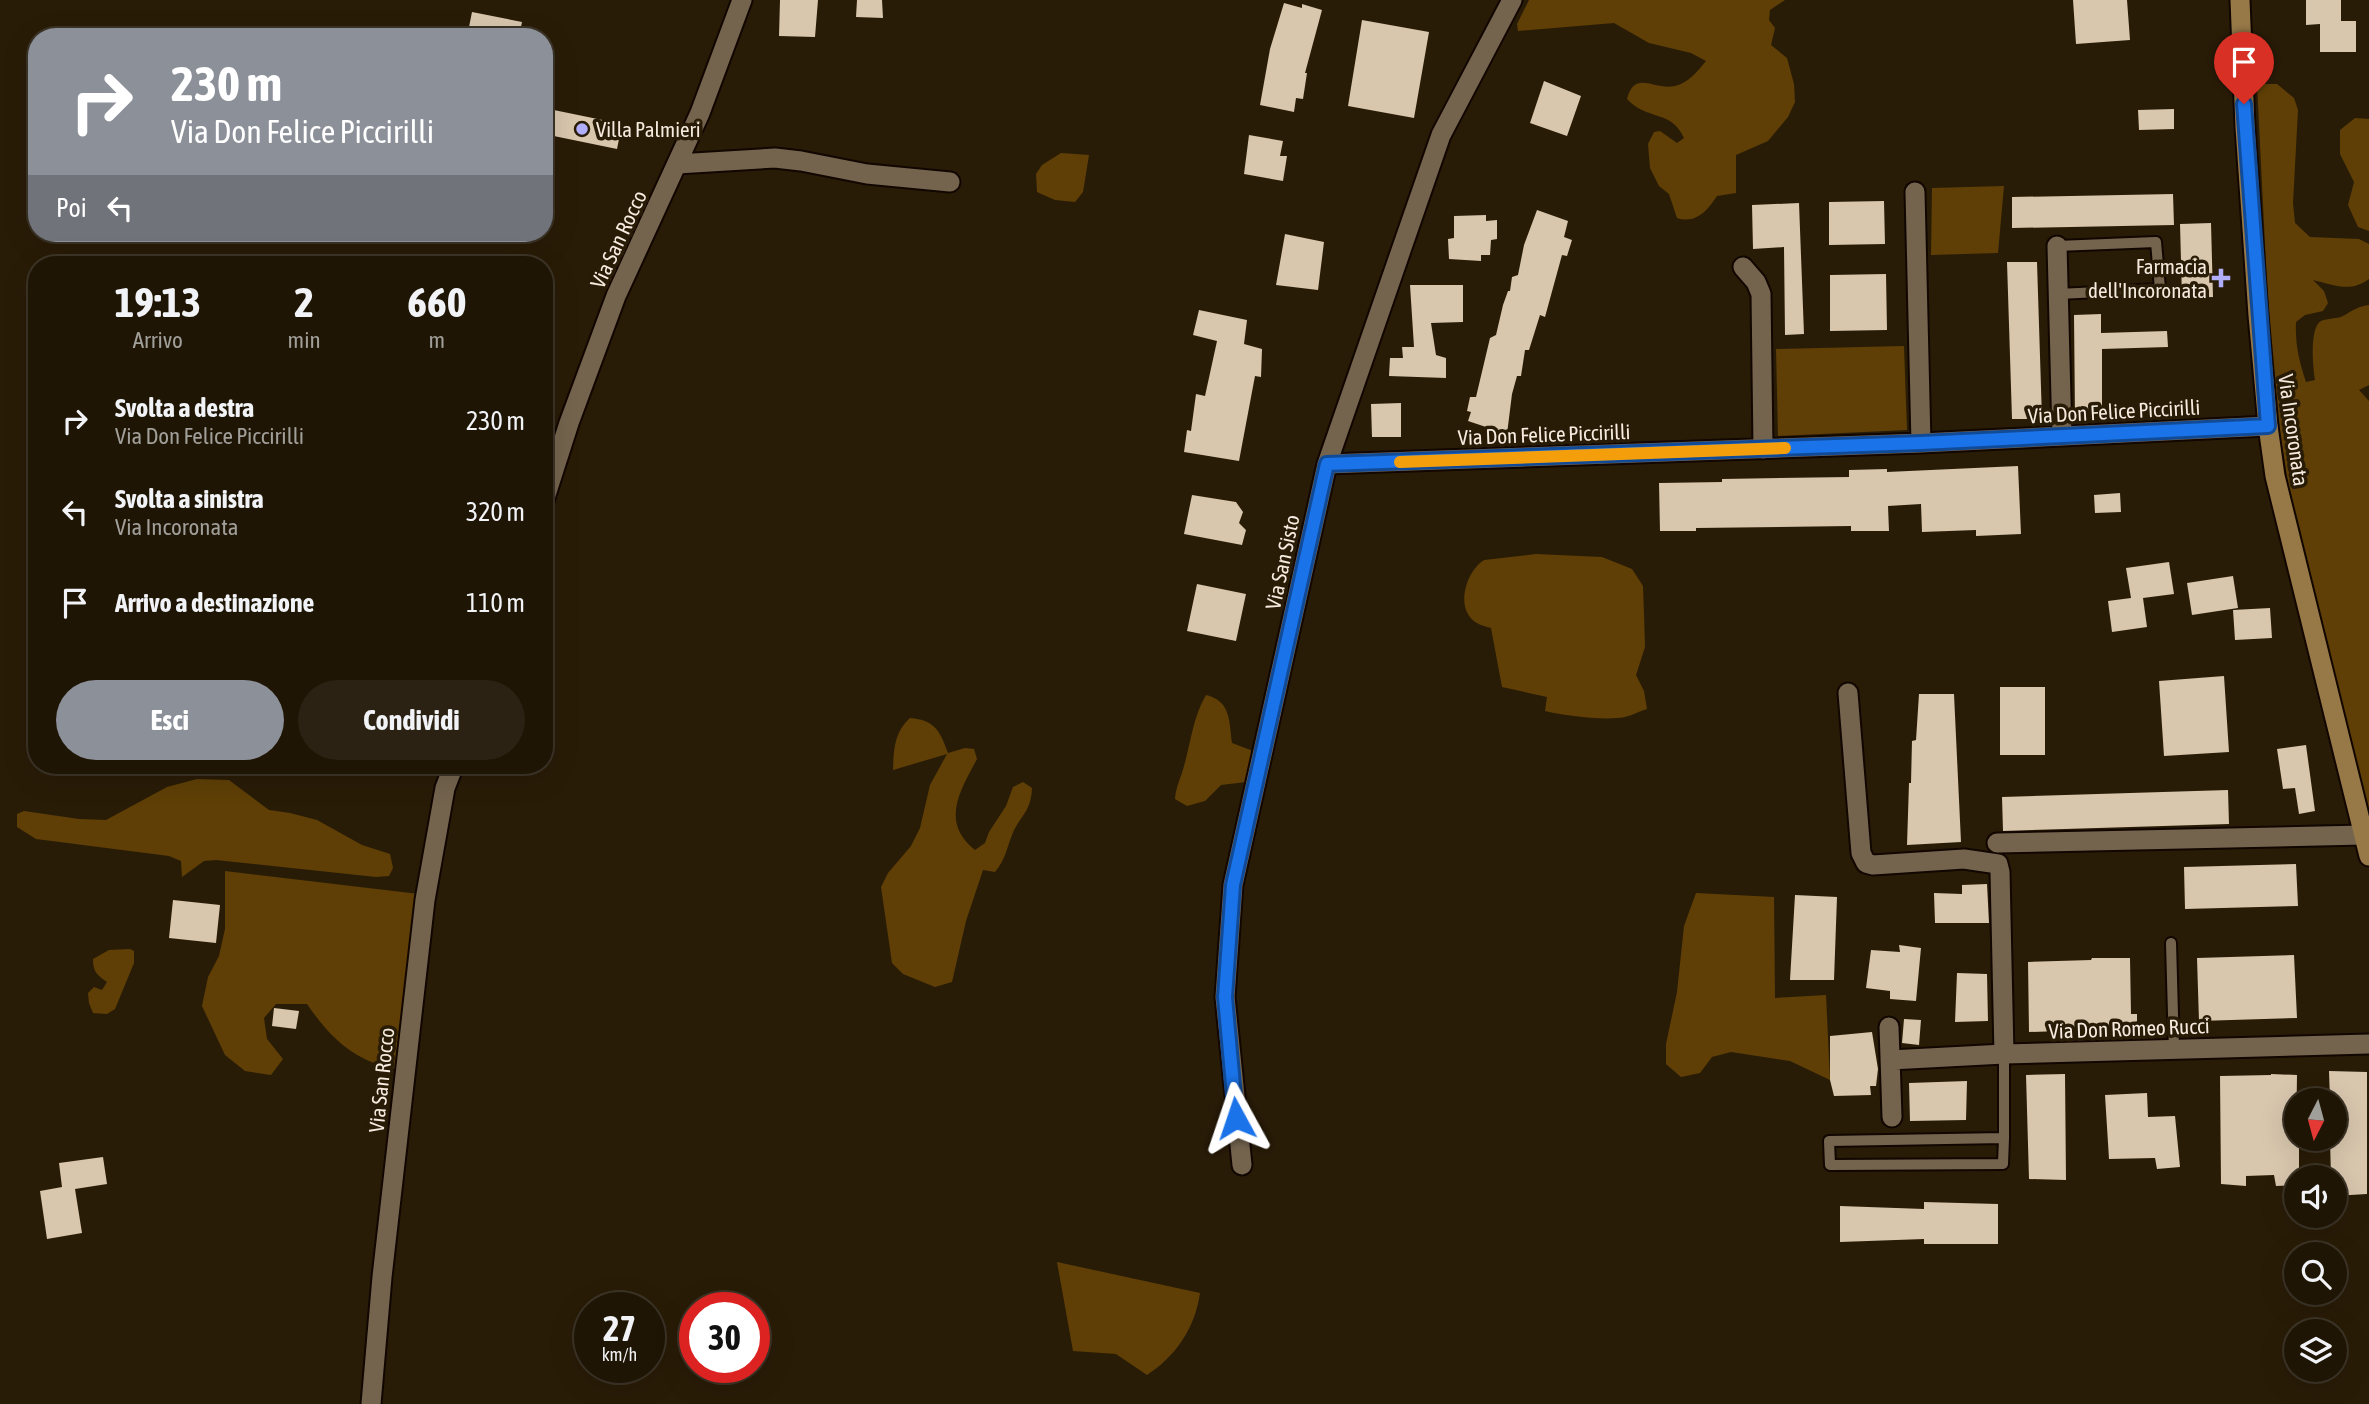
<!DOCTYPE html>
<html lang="it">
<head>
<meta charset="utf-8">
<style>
	:root { --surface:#1f1505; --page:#2c2213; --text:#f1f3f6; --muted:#a19f9a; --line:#3c3427; --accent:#8c9099 }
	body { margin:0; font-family:"Asap Condensed",sans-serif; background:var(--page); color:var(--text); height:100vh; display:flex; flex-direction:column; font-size:26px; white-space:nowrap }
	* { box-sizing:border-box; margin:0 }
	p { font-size:23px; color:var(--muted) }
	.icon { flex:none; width:38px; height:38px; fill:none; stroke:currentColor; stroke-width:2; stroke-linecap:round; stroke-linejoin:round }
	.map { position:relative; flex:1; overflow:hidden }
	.sheet { position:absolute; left:28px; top:256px; width:525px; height:518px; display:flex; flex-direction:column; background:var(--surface); border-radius:28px; box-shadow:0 7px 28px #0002,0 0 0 2px var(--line) }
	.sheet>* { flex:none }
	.banner { position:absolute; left:28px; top:28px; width:525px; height:214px; border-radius:28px; box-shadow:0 7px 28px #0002,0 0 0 2px var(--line); background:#8c9099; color:#fff; overflow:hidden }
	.needle { width:46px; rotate:186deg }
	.tools { position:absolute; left:2284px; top:1088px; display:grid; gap:14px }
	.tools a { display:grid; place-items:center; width:63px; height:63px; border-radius:50%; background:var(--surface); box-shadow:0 7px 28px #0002,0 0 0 2px var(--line); font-size:35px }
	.speed { position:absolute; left:574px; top:1292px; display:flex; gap:14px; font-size:35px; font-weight:700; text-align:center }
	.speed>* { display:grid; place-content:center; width:91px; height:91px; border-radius:50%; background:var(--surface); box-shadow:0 7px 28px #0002,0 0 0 2px var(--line); line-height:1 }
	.speed small { font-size:18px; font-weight:400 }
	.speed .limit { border:10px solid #d22; background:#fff; color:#111 }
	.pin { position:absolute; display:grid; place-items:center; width:60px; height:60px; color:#fff; margin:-72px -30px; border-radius:50% 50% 50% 0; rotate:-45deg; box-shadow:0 0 7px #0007 }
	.pin .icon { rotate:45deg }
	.me { position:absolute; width:77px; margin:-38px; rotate:355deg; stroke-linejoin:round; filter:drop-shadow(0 0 5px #0008) }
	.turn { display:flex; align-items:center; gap:24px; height:147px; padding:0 28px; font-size:32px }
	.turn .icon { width:91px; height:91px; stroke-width:2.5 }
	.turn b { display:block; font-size:49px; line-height:60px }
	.then { display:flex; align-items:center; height:66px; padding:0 28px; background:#0003; gap:14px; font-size:26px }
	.eta { display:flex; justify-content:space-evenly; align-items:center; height:119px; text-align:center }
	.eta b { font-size:42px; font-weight:700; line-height:49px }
	.action { display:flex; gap:14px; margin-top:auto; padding:14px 28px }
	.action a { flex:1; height:80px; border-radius:42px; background:var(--accent); color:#fff; font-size:28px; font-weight:700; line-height:80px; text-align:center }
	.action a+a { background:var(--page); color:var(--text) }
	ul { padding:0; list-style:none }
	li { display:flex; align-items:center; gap:21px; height:91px; padding:0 28px }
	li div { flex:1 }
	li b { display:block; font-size:26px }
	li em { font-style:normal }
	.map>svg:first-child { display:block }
	.green { fill:#5f3f06 }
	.building { fill:#d8c6ad }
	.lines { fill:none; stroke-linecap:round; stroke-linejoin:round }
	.service-casing { stroke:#120600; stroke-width:14 }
	.minor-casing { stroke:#120600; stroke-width:23 }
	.secondary-casing { stroke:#120600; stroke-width:23 }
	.service { stroke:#74644e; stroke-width:10 }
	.minor { stroke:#74644e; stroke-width:19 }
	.secondary { stroke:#977847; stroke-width:19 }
	.route-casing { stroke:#114b97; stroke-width:18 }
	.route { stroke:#1a73e8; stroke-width:12 }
	.slow { stroke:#f59e0b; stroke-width:12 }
	.poi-dot { fill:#b0aefa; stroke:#291c07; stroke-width:2.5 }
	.labels { text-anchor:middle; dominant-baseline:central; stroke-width:7; stroke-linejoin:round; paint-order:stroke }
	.poi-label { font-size:21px; fill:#f5ebdf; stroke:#291c07; text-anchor:start }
	.street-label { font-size:21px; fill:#f5ebdf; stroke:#291c07 }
</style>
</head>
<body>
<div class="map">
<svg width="2369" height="1404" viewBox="0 0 2369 1404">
	<rect width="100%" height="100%" fill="#291c07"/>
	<!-- green -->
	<path class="green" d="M1529 0H1785L1770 10 1769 20 1775 28 1771 45 1787 58 1794 84 1795 102 1788 117 1768 141 1736 155V193L1717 196C1707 211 1696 224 1677 218L1669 194 1659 186 1650 168 1648 144 1654 132 1660 131 1677 143 1684 138C1671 109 1647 121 1627 99 1635 69 1654 91 1675 86 1688 83 1698 71 1706 61L1691 53 1649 43 1614 23 1518 31 1517 24Z
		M2257 84H2277L2294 98 2298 110 2293 203 2295 223 2310 237 2359 239 2369 244V279C2350 293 2335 285 2313 280L2324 291 2328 303 2323 311 2305 315 2296 322C2295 344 2299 361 2306 382L2315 380C2313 368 2309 328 2321 321 2328 318 2337 319 2343 316 2352 311 2359 306 2369 305V385L2359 390 2369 401V824L2299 527 2294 519 2277 415 2267 284Z
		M2355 118 2369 119V231L2358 227 2348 205 2354 182 2340 154V130Z
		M1061 153 1089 155 1083 192 1075 202 1055 200 1037 192 1036 174 1042 165Z
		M2004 186 1998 253 1931 255 1932 188Z
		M1904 346 1907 430 1778 436 1776 349Z
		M1536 554 1602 557 1632 569 1643 586 1644 614 1645 647 1636 675 1644 691 1647 709C1640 711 1633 715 1625 717 1605 721 1566 716 1545 711L1547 697 1502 687 1491 628C1484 626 1475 624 1470 617 1457 601 1468 570 1484 560Z
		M1206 695C1231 701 1229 721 1232 743L1253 751 1246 782 1221 785 1205 801 1187 806 1175 799C1176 786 1181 778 1184 766 1191 742 1193 717 1206 695Z
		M910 718C935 720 940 731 948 753L965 748 974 749 977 759C960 791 940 822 975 850L985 843 989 832 1006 806 1013 787 1023 782 1032 788C1031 813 1020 815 1012 835 1007 848 1005 860 995 872L983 870 966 921 952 982 935 987 903 974 892 963 881 887 888 873 911 846 920 828 930 785 947 754 893 770C894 749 894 733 910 718Z
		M197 779 229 780 269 810 290 813 317 820 362 845 390 854 393 868 389 876 376 877 216 860 204 861 182 877 181 861 169 856 36 839 17 827V814L24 811 79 819 106 820 167 787Z
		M225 871 419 894 400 1069C357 1064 331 1039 307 1004H276L264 1018 267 1039 283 1059 271 1075 245 1071 225 1055 202 1006 208 977 219 956 225 929Z
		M1696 893 1774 897 1775 998 1826 995 1830 1080 1790 1061 1731 1052 1712 1057 1700 1073 1681 1077 1666 1064V1044L1677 992 1684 926Z
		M130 949 134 951V963L115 1009 107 1014 93 1013 89 1003 88 993 94 987 102 990 107 982C97 975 93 972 93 959L109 950Z
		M1057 1262 1200 1293C1195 1328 1176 1356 1147 1375L1116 1354 1073 1351Z"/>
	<!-- building -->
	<path class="building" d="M780 0H818L815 37 779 36Z
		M857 0H882L883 18 856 17Z
		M2073 0H2127L2130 40 2076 44Z
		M2306 0H2341V21H2356V52H2320V24L2306 25Z
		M1284 3 1302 8V4L1322 10 1305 73H1307L1303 99 1296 98 1294 112 1260 105 1270 49Z
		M472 12 522 22 519 37H467Z
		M1362 20 1429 32 1414 118 1348 106Z
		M1544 81 1581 96 1567 136 1530 123Z
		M544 108 622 124 617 149 544 134Z
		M2174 109V129L2139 130 2138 110Z
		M1249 135 1283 141 1280 156H1287L1283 181 1244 174Z
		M2173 194 2174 225 2012 228V197Z
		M1884 201 1885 244 1829 245V202Z
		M1799 203 1804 334 1785 335 1784 247 1753 249 1752 205Z
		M1537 210 1568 221 1564 237 1572 240 1567 256 1562 255 1545 317 1540 315 1529 350H1525L1521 376H1517L1512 394 1507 434 1468 421 1471 412 1467 411 1470 397H1476L1490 338 1496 335 1503 305 1508 291H1510L1512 277 1518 275 1524 245Z
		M1486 215V221L1497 220V239L1491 240 1490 255H1481V261L1449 259 1448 239 1454 238V216Z
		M2211 223 2213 297 2182 298 2180 224Z
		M1285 234 1324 242 1318 290 1276 285Z
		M2007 262H2037L2042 419H2012Z
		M1886 274 1887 330 1830 331V275Z
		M1410 285H1463V322L1431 323 1436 355 1446 358V378L1389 376 1390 358H1403L1402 347H1414Z
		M1199 310 1247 320 1244 344 1262 349 1261 377 1255 376 1239 461 1184 452 1187 430 1191 431 1196 394 1205 396 1217 341 1193 335Z
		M2101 314V333L2167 331 2168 347 2102 349V417L2075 418 2074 315Z
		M1401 403V437H1372L1371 404Z
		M2018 466 2021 534 1976 536V530L1922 532 1921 504 1888 506 1889 531H1851V526L1696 528V531H1660L1659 483 1722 482V479L1849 477V470L1887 469V472Z
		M2120 493 2121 512 2095 513 2094 495Z
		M1192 495 1236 502 1243 512 1239 523 1246 530 1242 545 1184 534Z
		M2169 562 2174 594 2143 598 2147 627 2112 632 2108 601 2131 598 2126 568Z
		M2233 576 2238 608 2192 615 2187 583Z
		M1197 584 1246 594 1236 641 1187 631Z
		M2270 608 2272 638 2235 640 2233 610Z
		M2224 676 2229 752 2164 756 2159 681Z
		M2000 687H2045V755H2000Z
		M1919 694H1954L1961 842 1907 845 1909 783H1911L1912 741 1916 740Z
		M2306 745 2315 811 2299 814 2295 788 2283 789 2277 749Z
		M2228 790 2229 824 2003 831 2002 797Z
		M2296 864 2298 906 2185 909 2184 867Z
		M1987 884 1989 923H1935L1934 893 1962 894V885Z
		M1795 895 1837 897 1834 980H1790Z
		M173 900 220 905 216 943 169 938Z
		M1899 945 1921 948 1916 1001 1890 999V991L1866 988 1871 950 1900 952Z
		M2294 955 2297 1018 2199 1021 2197 958Z
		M2092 958H2130L2131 1014H2137V1032L2090 1033V1030L2029 1032 2028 962 2091 960Z
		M1957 973 1987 974 1988 1021 1955 1022Z
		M274 1008 299 1011 296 1029 272 1026Z
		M1904 1019 1921 1020 1919 1045 1902 1043Z
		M1872 1032 1878 1069 1876 1086H1870L1871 1095 1834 1096 1830 1080V1036Z
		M2329 1071 2367 1072V1194L2334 1196V1178H2331L2330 1139H2334V1101H2330Z
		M2065 1074 2066 1180 2029 1179 2026 1075Z
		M2271 1074 2297 1075 2296 1143H2299V1178H2296V1185L2276 1186 2274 1175 2246 1176V1186L2221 1184 2220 1076 2271 1075Z
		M1967 1081 1966 1120 1910 1121 1909 1083Z
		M2147 1093 2148 1117 2175 1116 2180 1167 2157 1169 2155 1158 2109 1159 2105 1095Z
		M103 1157 107 1184 75 1189 82 1233 47 1239 40 1191 62 1187 59 1163Z
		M1924 1202 1998 1204V1244H1924V1239L1840 1242V1206L1924 1209Z"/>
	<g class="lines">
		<!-- service casing -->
		<g class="service-casing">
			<path id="service" d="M2057 246 2156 242 2160 289 2058 294
				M2171 943 2174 1050
				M2004 1138 2003 1164 1830 1165 1829 1141 2004 1138V1054"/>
		</g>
		<!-- minor casing -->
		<g class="minor-casing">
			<path id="minor" d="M677 164 775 158 801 161 867 174 950 182
				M1915 192 1921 443
				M2057 246 2062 436
				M1743 267 1756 282 1761 294 1763 449
				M1327 464 1921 443 2268 426
				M544 501 569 423 616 296 700 113 742 0
				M1848 693 1861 853 1866 863 1873 865 1964 859 1998 864 2000 872 2004 1054
				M1997 843 2364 835
				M1889 1027 1892 1117
				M1890 1060 2004 1054 2369 1044
				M1242 1165 1225 997 1233 885 1327 464 1441 135 1512 0
				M371 1404 382 1277 425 900 445 788 454 765"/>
		</g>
		<!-- secondary casing -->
		<g class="secondary-casing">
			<path id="secondary" d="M2240 0 2245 127 2258 315 2268 426 2275 476 2369 856"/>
		</g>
		<!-- service -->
		<use href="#service" class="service"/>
		<!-- minor -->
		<use href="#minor" class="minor"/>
		<!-- secondary -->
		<use href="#secondary" class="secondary"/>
	</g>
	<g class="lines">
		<!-- route casing -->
		<g class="route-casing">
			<path id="route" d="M1236 1118 1225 997 1233 885 1327 464 1921 443 2268 426 2244 104"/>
		</g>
		<!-- route -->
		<use href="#route" class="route"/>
		<!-- slow -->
		<path class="slow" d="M1400 462 1785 448"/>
	</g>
	<!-- markers -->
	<g class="poi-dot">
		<circle cx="582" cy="129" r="7"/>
		<path d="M2217.5 267.5h7v7h7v7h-7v7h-7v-7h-7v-7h7z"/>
	</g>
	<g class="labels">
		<!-- poi labels -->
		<g class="poi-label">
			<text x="596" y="129">Villa Palmieri</text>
			<text x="2207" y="266" text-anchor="end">Farmacia<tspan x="2207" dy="24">dell'Incoronata</tspan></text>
		</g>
		<!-- street labels -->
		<g class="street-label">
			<text transform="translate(618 239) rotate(-65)">Via San Rocco</text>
			<text transform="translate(2114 411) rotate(-3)">Via Don Felice Piccirilli</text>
			<text transform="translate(2294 430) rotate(82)">Via Incoronata</text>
			<text transform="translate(1544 434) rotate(-2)">Via Don Felice Piccirilli</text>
			<text transform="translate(1282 562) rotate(-78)">Via San Sisto</text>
			<text transform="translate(2129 1028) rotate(-2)">Via Don Romeo Rucci</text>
			<text transform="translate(381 1080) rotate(-84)">Via San Rocco</text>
		</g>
	</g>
</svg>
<div class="tools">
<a><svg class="needle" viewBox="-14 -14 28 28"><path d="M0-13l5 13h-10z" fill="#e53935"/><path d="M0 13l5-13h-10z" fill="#a19f9a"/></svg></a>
<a><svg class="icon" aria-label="sound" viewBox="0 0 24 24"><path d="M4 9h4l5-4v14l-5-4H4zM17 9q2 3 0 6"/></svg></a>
<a><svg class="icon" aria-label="search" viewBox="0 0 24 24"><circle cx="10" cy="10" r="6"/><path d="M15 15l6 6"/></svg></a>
<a><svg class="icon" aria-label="layers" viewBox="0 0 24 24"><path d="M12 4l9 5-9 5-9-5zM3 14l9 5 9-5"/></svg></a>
</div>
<div class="speed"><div>27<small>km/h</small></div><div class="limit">30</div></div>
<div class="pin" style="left:2244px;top:104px;background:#d93025"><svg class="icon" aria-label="arrive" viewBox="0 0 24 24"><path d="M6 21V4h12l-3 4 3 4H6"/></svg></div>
<svg class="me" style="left:1236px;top:1118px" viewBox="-20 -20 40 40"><path d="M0-17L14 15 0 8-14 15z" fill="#1a73e8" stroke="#fff" stroke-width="4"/></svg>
<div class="banner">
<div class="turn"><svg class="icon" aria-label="right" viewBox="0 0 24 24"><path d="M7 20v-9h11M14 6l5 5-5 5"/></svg><div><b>230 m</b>Via Don Felice Piccirilli</div></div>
<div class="then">Poi<svg class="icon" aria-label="left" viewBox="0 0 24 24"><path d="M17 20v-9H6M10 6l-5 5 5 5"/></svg></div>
</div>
<section class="sheet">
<div class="eta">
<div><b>19:13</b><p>Arrivo</p></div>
<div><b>2</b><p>min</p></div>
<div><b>660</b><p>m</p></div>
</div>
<ul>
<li><svg class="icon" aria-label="right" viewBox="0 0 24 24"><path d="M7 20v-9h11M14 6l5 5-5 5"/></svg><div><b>Svolta a destra</b><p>Via Don Felice Piccirilli</p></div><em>230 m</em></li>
<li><svg class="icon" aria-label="left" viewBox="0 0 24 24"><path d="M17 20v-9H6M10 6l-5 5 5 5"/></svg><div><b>Svolta a sinistra</b><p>Via Incoronata</p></div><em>320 m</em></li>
<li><svg class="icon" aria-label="arrive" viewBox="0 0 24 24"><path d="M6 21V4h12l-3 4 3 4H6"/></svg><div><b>Arrivo a destinazione</b></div><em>110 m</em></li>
</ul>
<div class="action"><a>Esci</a><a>Condividi</a></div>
</section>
</div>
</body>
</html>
